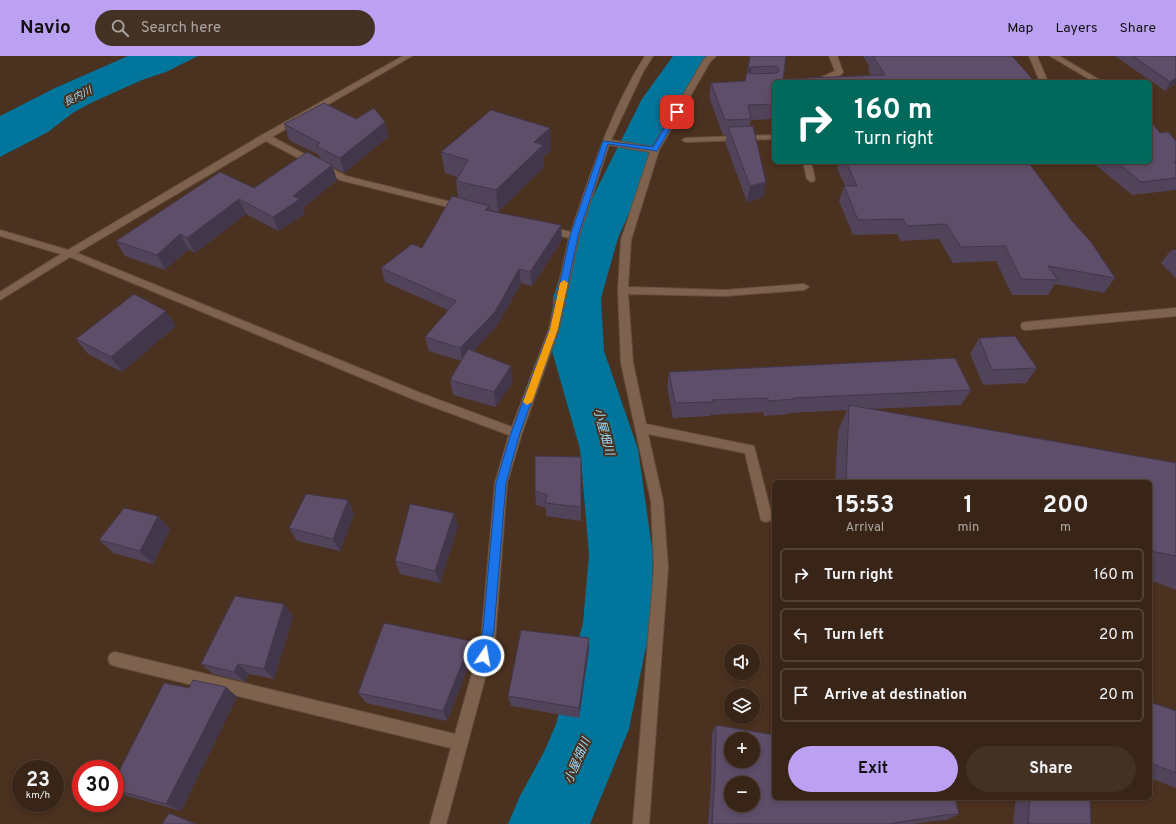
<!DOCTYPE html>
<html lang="en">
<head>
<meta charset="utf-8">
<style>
	:root { --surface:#382517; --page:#433124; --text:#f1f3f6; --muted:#aba5a1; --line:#524236; --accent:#bca0f2 }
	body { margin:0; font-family:Overpass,"Noto Sans JP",sans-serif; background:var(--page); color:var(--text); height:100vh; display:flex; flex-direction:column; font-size:15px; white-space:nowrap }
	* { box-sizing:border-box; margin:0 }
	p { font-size:13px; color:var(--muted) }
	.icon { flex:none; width:22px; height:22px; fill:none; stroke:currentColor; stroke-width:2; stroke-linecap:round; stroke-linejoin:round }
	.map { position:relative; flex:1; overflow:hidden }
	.side { position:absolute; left:772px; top:424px; width:380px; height:320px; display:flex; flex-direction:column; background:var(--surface); border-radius:6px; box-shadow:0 2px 6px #0003,0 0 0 1px var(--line) }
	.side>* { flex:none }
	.banner { position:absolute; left:772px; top:24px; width:380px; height:84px; border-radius:6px; box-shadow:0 2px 6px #0003,0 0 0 1px var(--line); background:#00695c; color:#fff; overflow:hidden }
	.tools { position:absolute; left:724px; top:588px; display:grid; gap:8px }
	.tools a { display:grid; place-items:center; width:36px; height:36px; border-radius:50%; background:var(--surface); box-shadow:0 2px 6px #0003,0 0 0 1px var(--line); font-size:20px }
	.speed { position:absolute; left:12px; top:704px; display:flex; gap:8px; font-size:20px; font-weight:700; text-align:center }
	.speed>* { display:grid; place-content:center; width:52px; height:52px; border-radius:50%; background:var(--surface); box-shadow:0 2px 6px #0003,0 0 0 1px var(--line); line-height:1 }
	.speed small { font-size:10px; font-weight:400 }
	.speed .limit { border:6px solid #d22; background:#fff; color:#111 }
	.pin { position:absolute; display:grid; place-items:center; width:34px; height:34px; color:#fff; margin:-17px; border-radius:8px; box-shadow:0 2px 6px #0006 }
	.me { position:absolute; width:44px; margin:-22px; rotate:12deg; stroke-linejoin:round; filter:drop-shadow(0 0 3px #0008) }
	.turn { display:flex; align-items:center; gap:14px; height:84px; padding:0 16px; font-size:18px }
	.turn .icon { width:52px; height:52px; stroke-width:2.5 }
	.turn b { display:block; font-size:28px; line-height:34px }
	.eta { display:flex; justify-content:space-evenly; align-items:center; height:68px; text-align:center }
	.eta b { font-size:24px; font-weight:700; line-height:28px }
	.cta { display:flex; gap:8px; margin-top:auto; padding:8px 16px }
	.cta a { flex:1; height:46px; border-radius:24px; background:var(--accent); color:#111; font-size:16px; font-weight:700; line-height:46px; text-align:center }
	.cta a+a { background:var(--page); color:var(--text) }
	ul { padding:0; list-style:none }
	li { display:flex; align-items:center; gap:12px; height:54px; margin:0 8px 6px; padding:0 8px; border:2px solid var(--line); border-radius:6px }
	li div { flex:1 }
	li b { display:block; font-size:15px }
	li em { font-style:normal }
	header { display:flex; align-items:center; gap:24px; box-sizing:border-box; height:56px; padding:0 20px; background:var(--accent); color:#111 }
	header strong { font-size:19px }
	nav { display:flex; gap:22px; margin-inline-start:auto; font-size:14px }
	.search { width:280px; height:36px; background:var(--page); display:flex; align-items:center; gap:10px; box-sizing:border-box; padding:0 14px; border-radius:22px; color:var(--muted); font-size:15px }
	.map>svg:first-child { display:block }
	.water { fill:#01759c }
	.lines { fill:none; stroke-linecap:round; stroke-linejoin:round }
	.river { fill:#01759c; fill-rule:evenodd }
	.minor-casing { stroke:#644e3d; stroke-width:2 }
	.minor { fill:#7f624e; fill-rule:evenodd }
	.wall { fill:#51435a }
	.shaded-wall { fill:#42374a }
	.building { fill:#5e4e69; stroke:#42374a; fill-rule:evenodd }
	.route { fill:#1a73e8; stroke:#114b97 }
	.slow { fill:#f59e0b }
	.labels { text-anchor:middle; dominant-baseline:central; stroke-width:4; stroke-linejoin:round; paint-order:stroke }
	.far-water-label { font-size:10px; font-style:italic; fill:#9addfd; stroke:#4b311f }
	.water-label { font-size:12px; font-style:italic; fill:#9addfd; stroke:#4b311f }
</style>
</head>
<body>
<header>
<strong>Navio</strong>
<div class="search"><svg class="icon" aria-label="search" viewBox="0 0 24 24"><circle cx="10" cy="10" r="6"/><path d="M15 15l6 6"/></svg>Search here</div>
<nav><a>Map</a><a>Layers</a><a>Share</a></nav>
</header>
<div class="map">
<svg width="1176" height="768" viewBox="0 0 1176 768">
	<rect width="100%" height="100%" fill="#4b311f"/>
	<!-- water -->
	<path class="water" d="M128 0H198L166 16 142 24 93 46 74 56 48 76 0 101V60L55 32Z"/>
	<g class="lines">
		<!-- river -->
		<path class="river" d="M673 0H707L680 43 618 182 601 242 604 295 638 393 653 499 651 567 629 673 590 768H508L520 740 544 696 556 668 583 567 589 499 580 393 552 295 553 242 572 182 642 43Z"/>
		<!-- minor casing -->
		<g class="minor-casing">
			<path id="minor" d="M403 0H412L272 81 346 120 467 150 469 152 467 154 464 155 340 124 266 85 77 197 423 338 512 371 549 273 569 182 543 175 541 173 546 170 571 176C591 116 611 54 645 0H653L643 16 611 84 653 91 704 3 708 0H716L710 6 659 94 631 184 628 231 725 234 804 228 809 231 804 234 725 240 628 238 633 307 646 368 754 390 772 460 771 464 766 466 761 464 760 460 745 397 648 378 663 445 668 511 649 768H633L654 511 651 445 621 307 618 234 621 184 650 96 609 89 579 180 559 273 522 377 507 427 495 585 446 768H430L451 692 115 610 110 608 108 603 110 598 115 596 455 678 481 585 495 427 509 379 415 344 70 201 0 244V236L61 198 0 180V174L68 194 262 79Z
				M829 0H837L843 16 842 18 824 26H807L808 24 818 23 835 15Z
				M1029 0H1037L1048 26H1040Z
				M1050 0H1059L1103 26H1094Z
				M774 79V83L686 86 682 84 686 82Z
				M803 106H811L815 123 814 125 811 126 807 123Z
				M1176 252V260L1026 274 1022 273 1021 270 1022 267 1026 266Z"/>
		</g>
		<!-- minor -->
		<use href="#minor" class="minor"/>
	</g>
	<!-- wall -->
	<path class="wall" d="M750 0H786L783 23 871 19 868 13 869 10 863 0H1012L1035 26H774V63L751 64 750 70 763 141 747 146 725 86 727 79H723L709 41 711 27 745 25Z
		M1115 0H1176V27L1165 35Z
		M356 63 385 66 388 81 344 117 333 111 337 124 303 152 305 158 278 175 246 158 195 197 188 193 165 214 125 200 116 185 254 132 320 103 319 99 289 84 284 68Z
		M550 72 551 94 544 100V111L498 156 490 154V155L561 169 562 184 532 230 521 227 497 270 473 295 513 325 496 351 453 339 450 324 461 305 429 295 425 281 448 254 385 226 381 212 422 192 458 142 456 125 457 121 445 117 441 96Z
		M1160 77 1176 85V134L1132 139 1092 106H1150Z
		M840 106H1028L1115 222 1104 237 1055 228 1048 239H1012L996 205 953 207 939 183 900 185 897 178 853 179 839 145 844 130H845L837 113Z
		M1171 194H1176V222L1161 207Z
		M176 270 122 316 88 298 76 283Z
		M979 282 1037 312 1026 327 983 329 970 298Z
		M669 316 971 334 961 349 870 353 1176 407V534L1150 524V426H835L838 375 847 354 789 357V358L764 360 763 356 710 359V360L673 362 667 331Z
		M581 401V465L546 460V452L536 449 535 435Z
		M348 444 354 458 340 495 297 485 289 472Z
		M158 460 170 473 153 508 113 497 99 484Z
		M458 470 440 527 400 518 395 505Z
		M293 560 274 623 249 618 245 626 213 618 201 608Z
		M589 582V593L579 662 511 650 508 640Z
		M474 596 447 665 366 647 358 637Z
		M226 631 237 641 181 755 127 740 115 735V723L189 632Z
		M1150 646 1176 655V732L1150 722Z
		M716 669 774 742 959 758 947 764 934 765 913 768H708L711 729 712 677Z
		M1016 742H1090L1091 768H1013Z"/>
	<!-- shaded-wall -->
	<path class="shaded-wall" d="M752 11 749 26 745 27 748 13Z
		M1176 22V27L1165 35 1170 26Z
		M385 66 388 81 344 117 340 102Z
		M550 72 551 94 544 100V111L498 156 496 134 534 86Z
		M332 109 337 124 303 152 305 158 278 175 273 161 293 140Z
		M766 126 763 141 747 146 750 130Z
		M239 143 246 158 195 197 187 182Z
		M489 150 491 164 485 154Z
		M561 169 562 184 532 230 530 216Z
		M180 178 188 193 165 214 157 199Z
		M519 213 521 227 497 270 463 306 460 292Z
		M166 255 176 270 122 316 111 301Z
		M511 310 513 325 496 351 494 336Z
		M348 444 354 458 340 495 333 483Z
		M454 457 458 470 440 527 435 515Z
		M158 460 170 473 153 508 140 495Z
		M284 548 293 560 274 623 264 613Z
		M589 582V593L579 662V652Z
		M471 585 474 596 447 665 443 655Z
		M238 608 249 618 245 626 234 616Z
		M226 631 237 641 181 755 166 748Z"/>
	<!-- building -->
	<path class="building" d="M750 0H786L783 23 885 19 873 0H1012L1035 26H774V48L748 49 751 63 725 64 711 27 745 25 747 16 752 18 777 17 779 15 777 10 752 11 748 13Z
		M1133 0H1176V22L1170 26Z
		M324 47 356 63 374 52 385 66 340 102 316 90 320 87 284 68Z
		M491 54 550 72 534 86 543 89 496 134 456 125 468 104 441 96Z
		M1150 65 1160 77 1168 76 1176 85V106H1174L1176 108V122L1141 126 1117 106H1150Z
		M753 70 766 126 750 130 728 71Z
		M307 96 332 109 293 140 300 143 273 161 239 143 187 182 180 178 157 199 116 185 220 116 254 132Z
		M846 106H1028L1072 165 1091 186 1115 222 1048 210 1058 224 1021 223 1005 190 961 191 946 168 907 170 903 163 858 164 844 130H857Z
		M452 140 489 150 485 154 561 169 530 216 519 213 495 256 460 292 425 281 456 245 381 212 412 188 422 192Z
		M1171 194H1176V199Z
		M134 238 166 255 111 301 76 283Z
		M1015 280 1037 312 992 314 979 282Z
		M468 293 511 310 494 336 450 324Z
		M955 302 971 334 794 342V343L768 345V342L712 344 713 346 675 347 669 316Z
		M849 349 1176 407V500L1150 495V426H846Z
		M535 400 581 401V451L545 447 547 439 535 435Z
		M306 438 348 444 333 483 289 472Z
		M410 448 454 457 435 515 395 505Z
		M124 452 158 460 140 495 99 484Z
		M235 540 284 548 264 613 238 608 234 616 201 608Z
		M384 567 471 585 443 655 358 637Z
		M521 574 589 582 579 652 508 640Z
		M193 624 226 631 166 748 115 734V723L164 627 189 632Z
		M1150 646 1176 655V717L1150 707Z
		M716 669 774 679V742H955L959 758 945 759 888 768H712L715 722ZM731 683H753V705H731ZM731 727H753V749H731Z
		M1030 742H1090L1091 768H1028Z
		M169 757 196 768H162Z"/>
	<!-- route -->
	<path class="route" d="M675 54 680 56 657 95 608 88 578 180 558 273 520 377 506 427 494 573 489 600 488 603 484 605 480 603 478 600 483 573 496 427 511 377 550 273 570 180 603 85 653 91Z"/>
	<!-- slow -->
	<path class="slow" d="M564 224 568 227 558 273 532 346 527 349 523 346 550 273 560 227Z"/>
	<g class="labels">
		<!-- far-water labels -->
		<g class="far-water-label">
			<text transform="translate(78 41) rotate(-27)">長内川</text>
		</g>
		<!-- water labels -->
		<g class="water-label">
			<text transform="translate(603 376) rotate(75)">小屋畑川</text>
			<text transform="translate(578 705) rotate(-67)">小屋畑川</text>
		</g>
	</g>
</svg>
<div class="tools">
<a><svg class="icon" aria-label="sound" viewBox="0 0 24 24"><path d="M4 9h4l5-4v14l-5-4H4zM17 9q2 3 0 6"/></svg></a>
<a><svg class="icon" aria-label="layers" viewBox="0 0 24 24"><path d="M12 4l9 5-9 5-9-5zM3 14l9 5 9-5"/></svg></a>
<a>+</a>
<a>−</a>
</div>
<div class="speed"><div>23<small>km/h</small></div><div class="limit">30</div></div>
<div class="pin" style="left:677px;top:56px;background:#d93025"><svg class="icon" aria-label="arrive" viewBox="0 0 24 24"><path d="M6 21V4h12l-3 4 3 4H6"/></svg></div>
<svg class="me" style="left:484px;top:600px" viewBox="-20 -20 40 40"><circle r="17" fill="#1a73e8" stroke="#fff" stroke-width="3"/><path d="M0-11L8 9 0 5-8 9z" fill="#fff"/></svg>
<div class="banner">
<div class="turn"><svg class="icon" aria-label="right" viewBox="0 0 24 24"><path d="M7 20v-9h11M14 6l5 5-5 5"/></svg><div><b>160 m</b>Turn right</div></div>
</div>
<section class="side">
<div class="eta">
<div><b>15:53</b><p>Arrival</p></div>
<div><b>1</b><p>min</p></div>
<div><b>200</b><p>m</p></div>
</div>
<ul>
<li><svg class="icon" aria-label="right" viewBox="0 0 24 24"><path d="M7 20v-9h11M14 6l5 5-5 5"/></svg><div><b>Turn right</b></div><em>160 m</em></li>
<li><svg class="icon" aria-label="left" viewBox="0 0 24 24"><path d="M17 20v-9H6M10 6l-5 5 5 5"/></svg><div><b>Turn left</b></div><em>20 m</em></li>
<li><svg class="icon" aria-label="arrive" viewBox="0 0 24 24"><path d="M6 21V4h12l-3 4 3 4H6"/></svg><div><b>Arrive at destination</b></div><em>20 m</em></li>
</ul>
<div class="cta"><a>Exit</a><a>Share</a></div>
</section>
</div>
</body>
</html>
